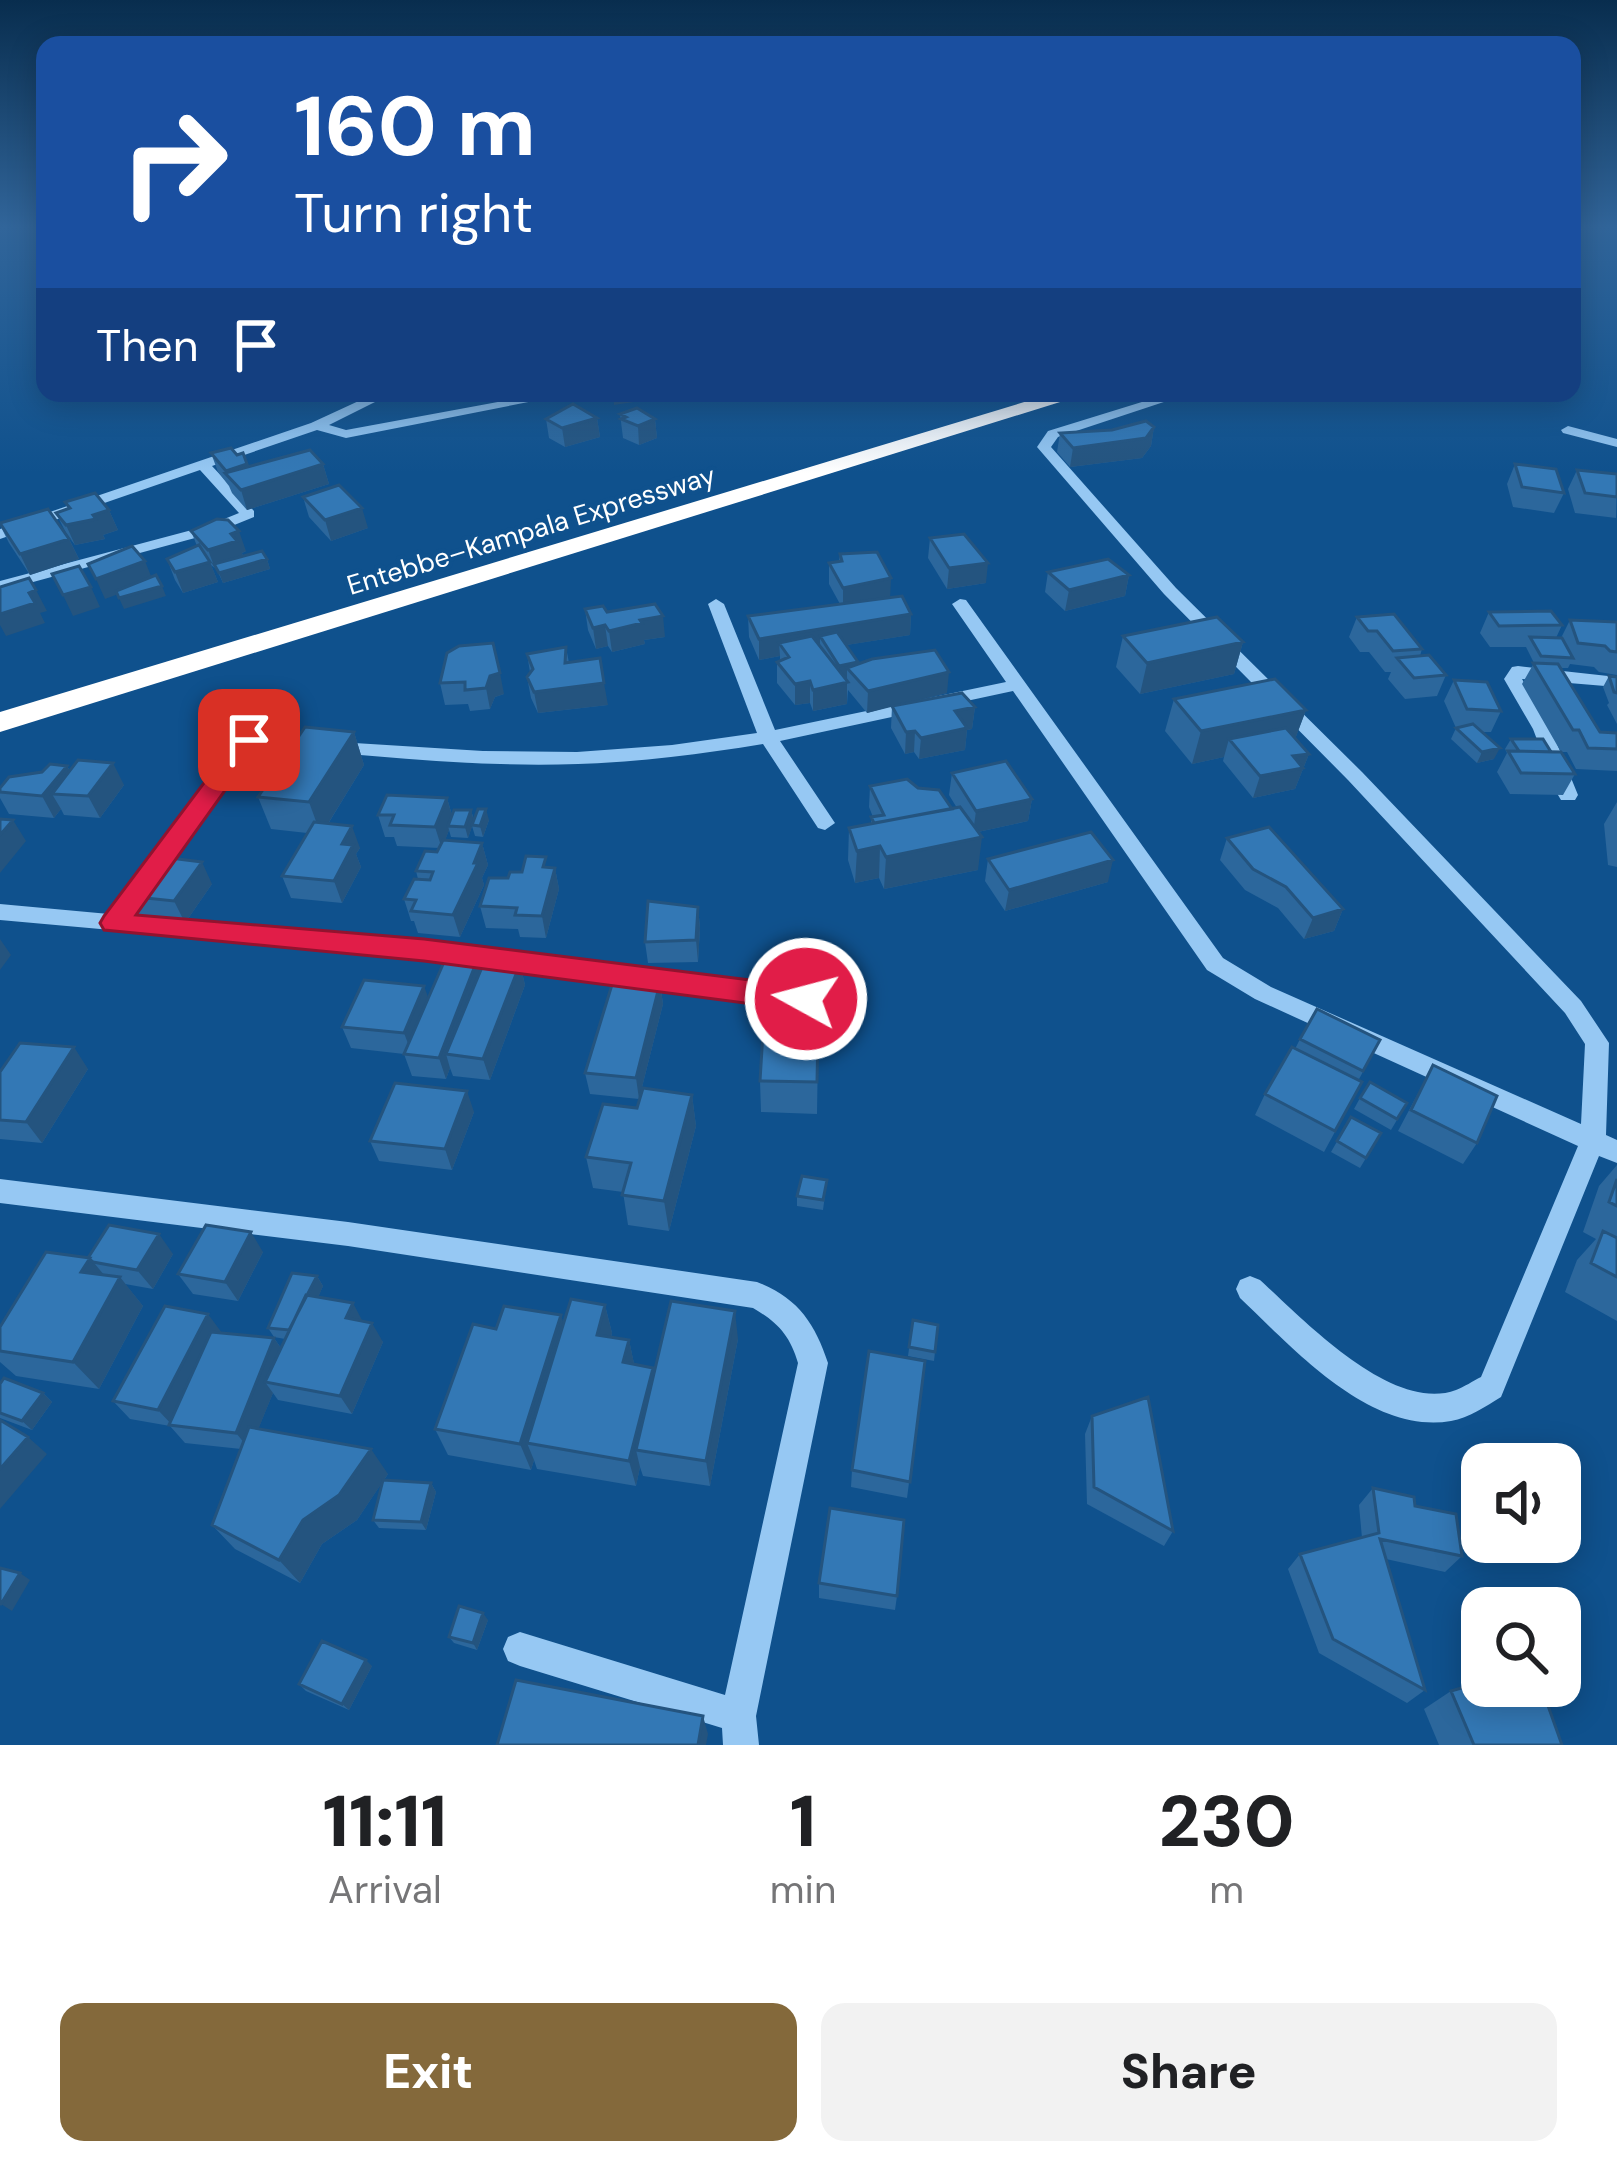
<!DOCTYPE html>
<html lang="en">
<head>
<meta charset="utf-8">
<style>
	:root { --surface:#fff; --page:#f2f2f2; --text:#202124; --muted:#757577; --accent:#84693b }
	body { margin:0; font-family:"DM Sans",sans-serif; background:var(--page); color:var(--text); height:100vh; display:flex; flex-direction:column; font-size:45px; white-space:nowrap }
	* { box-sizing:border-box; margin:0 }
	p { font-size:39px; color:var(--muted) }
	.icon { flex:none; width:66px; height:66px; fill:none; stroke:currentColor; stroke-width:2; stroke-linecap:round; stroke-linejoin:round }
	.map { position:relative; height:1745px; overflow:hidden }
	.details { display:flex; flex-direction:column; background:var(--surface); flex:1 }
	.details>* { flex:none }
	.hud { position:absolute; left:36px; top:36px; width:1545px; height:366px; border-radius:24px; box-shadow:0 6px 30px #0003; background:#1a4fa0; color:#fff; overflow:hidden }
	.tools { position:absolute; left:1461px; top:1443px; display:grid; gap:24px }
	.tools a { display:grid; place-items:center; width:120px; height:120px; border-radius:24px; background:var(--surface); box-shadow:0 6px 30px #0003; font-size:60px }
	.pin { position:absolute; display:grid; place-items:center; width:102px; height:102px; color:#fff; margin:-51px; border-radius:24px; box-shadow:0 6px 18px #0006 }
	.me { position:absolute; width:132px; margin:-66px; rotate:277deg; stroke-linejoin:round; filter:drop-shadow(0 0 9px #0008) }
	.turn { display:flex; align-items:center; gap:42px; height:252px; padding:0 60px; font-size:54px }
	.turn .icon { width:156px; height:156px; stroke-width:2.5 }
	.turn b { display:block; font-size:84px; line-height:102px }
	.then { display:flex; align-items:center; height:114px; padding:0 60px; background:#0003; gap:24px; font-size:45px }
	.eta { display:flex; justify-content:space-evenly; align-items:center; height:204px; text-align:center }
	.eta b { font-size:72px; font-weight:800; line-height:84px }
	.primary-button { display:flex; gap:24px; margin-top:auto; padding:24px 60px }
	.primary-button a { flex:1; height:138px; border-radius:24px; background:var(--accent); color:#fff; font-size:48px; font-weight:800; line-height:138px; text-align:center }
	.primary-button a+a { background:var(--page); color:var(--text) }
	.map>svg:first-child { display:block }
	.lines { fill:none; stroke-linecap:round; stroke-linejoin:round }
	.minor { fill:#96c8f3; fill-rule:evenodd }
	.highway { fill:#fff; fill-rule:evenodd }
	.wall { fill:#2c679c }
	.shaded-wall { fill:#24547f }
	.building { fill:#3378b5; stroke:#24547f; stroke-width:3 }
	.route { fill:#e11d48; stroke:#92132f; stroke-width:3 }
	.labels { text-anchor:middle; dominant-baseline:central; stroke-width:9; stroke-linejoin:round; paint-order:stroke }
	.far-street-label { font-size:27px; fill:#fff; stroke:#0f518d }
</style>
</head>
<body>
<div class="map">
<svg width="1617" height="1745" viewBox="0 0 1617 1745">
	<rect width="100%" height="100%" fill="#0f518d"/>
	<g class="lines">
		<!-- minor -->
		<path class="minor" d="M1572 229H1583L1572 237Z
			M376 393H393L329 425 346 430 546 393H574L346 438 317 430 212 466 254 511V517L217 532 0 591V581L207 526 239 513 200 470 0 539V529L311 423Z
			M1171 393H1191L1058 437 1051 447 1176 588 1362 772 1581 1001 1609 1043 1606 1135 1617 1140V1163L1599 1156 1501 1397C1486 1406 1469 1418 1451 1421 1370 1435 1293 1348 1240 1298L1236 1289 1240 1280 1250 1276 1260 1280C1302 1318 1392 1414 1456 1390 1464 1387 1473 1381 1481 1377L1578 1146 1255 999 1207 970 1013 691 780 741 835 823 825 830 818 828 763 744C702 754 640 762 578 764 470 768 362 754 254 746L131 916 424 942 793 988 801 991 805 997 801 1003 793 1006 424 958 0 920V904L109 914 242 736 483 751 577 752 672 745 757 733 708 604 716 599 724 604 775 730 1006 682 952 604 960 599 966 600 1223 958 1271 987 1581 1124 1585 1044 1565 1013 1348 780 1164 594 1037 447 1048 431Z
			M1568 426 1617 439V447L1563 433 1561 430Z
			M1518 666 1617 677V687L1522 679 1551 729 1578 795 1575 800H1561L1558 795 1533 729 1504 679 1512 667Z
			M0 1179 348 1222 757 1282C797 1297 815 1323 828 1363L756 1716 759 1745H723L722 1728 520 1666 508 1661 503 1649 508 1637 520 1632 725 1695 798 1363C790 1335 777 1322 753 1308L348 1246 0 1203Z"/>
		<!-- highway -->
		<path class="highway" d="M1054 393H1089L0 732V712Z"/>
	</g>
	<!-- wall -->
	<path class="wall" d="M620 414 655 419 657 438 639 445 623 438Z
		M597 418 600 437 565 447 549 438 546 419Z
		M1154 427 1151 446 1142 458 1070 467 1057 452 1060 433Z
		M211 453 237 455 243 453 248 467 323 464 329 484 247 510 232 493 229 486 218 472Z
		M1515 464 1564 493 1554 513 1513 507 1507 484Z
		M1577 470 1617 474 1616 518 1575 513 1568 489Z
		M303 497 368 528 331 541 309 517Z
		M65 502 109 510 118 530 103 535 105 539 75 545 66 533 56 513 68 509Z
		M0 525 69 539 79 559 30 575 9 543Z
		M191 531 246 551 242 553 243 556 267 559 270 569 223 583 217 570 211 565 218 582 183 593 175 580 167 559 197 546Z
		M930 538 986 583 947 589 928 558Z
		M840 554 911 614 910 635 846 645 858 664 947 693 899 705 975 707 972 729 967 730 965 750 919 759 914 752 905 754 891 728 892 706 867 713 848 690 847 704 813 711 810 703 795 705 777 683V662L780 661V656L759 660 749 637 748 616 840 604 829 584V563L839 561Z
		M1048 572 1129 575 1125 596 1065 611 1045 592Z
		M585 609 607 612 665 637 644 640 645 644 612 652 608 646 596 649 588 630Z
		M1489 612 1562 625 1556 638H1561L1570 620 1617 622V675L1599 672 1594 667 1570 664 1568 668H1561L1600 732 1617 733V771L1576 769 1567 752H1561L1575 774 1563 795 1510 794 1497 772 1507 753 1505 749 1511 739 1551 751 1561 752 1522 684 1534 663 1526 647H1490L1480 633Z
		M1357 617 1422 649 1420 656 1446 675 1437 696 1405 699 1388 679 1391 672H1385L1369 652H1360L1349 637Z
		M1123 636 1243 642 1234 674 1140 694 1116 667Z
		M566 647 569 663 608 705 538 713 531 698 527 677 530 672 527 654Z
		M447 653 504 694 495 697 490 709 470 711 468 704 445 705 440 683Z
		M1609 676 1617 677V724L1607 705 1609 703 1603 687Z
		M1454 680 1501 711 1491 732H1482L1494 759 1477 763 1451 739 1456 728 1444 701Z
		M1174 699 1306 710 1295 739 1309 754 1295 789 1253 798 1223 761 1224 757 1192 764 1165 731Z
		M354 732 364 765 328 824 360 848 356 854 361 867 342 903 291 898 282 876 307 833 271 829 258 797Z
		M67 766 70 771 124 785 100 818 64 815 61 809 54 818 9 814 0 798V788Z
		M952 773 1032 799 1028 821 978 832V870L884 889 879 878 855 883 848 860 849 828 871 824V817H873L869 807 870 786 918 788 952 809 957 808 949 795Z
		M447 798 452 815 471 810 474 820H489L483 837 475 836 472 826 468 838 451 837 449 830 445 840 482 843 488 865 482 878 484 885 460 937 418 933 414 921H411L404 899 418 879 416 871 439 848 397 846 394 837H385L378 815Z
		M1617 802V867L1608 865 1604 824Z
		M1227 838 1343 909 1334 931 1304 939 1278 908 1245 890 1220 860Z
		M988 859 1108 882 1005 911 985 881Z
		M548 867 555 868 559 889 546 938 520 937 518 929 486 928 480 906 508 878 522 872Z
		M212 884 185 923 139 917 127 896Z
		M698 907 700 928 698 962 648 963 645 942Z
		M478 958 482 969 520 964 525 985 490 1080 453 1076 450 1068 446 1079 412 1076 404 1054 351 1048 342 1027 428 998Z
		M660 983 663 1004 639 1099 590 1094 585 1073Z
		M819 985 817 1114 761 1112 760 1081Z
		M1300 1039 1380 1040 1358 1081 1362 1082 1324 1152 1255 1115 1265 1094 1295 1049Z
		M1433 1065 1477 1143 1463 1164 1398 1131Z
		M88 1069 42 1143 0 1139V1072Z
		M692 1095 696 1126 669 1231 628 1225 623 1192 593 1188 586 1157 637 1108Z
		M1360 1098 1407 1103 1391 1130 1354 1109Z
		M474 1112 452 1170 379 1161 370 1141Z
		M1351 1117 1381 1133 1360 1168 1331 1152Z
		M1617 1165V1321L1565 1292 1577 1260 1596 1239 1583 1232 1599 1186Z
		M827 1180 823 1210 797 1206V1196Z
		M263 1252 238 1301 193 1294 178 1274Z
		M173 1254 153 1289 125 1284 143 1306 99 1389 16 1376 0 1362V1327L88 1258Z
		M317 1276 323 1286 318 1297 363 1321 383 1342 352 1414 278 1400 273 1393 258 1429 388 1474 384 1480 431 1483 436 1492 426 1530 379 1528 373 1520 383 1481 357 1520 322 1544 300 1583 235 1549 212 1525 241 1449 185 1443 170 1426 130 1419 113 1401 222 1333 274 1338 281 1348 285 1339 274 1337 268 1328Z
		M605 1305 612 1333 611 1337 629 1340 634 1364 654 1374 738 1339 710 1486 643 1476 640 1467 636 1486 537 1469 534 1460 531 1470 448 1455 435 1429 496 1329 564 1324Z
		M913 1320 938 1325 934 1361 908 1356Z
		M925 1361 907 1498 851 1487 852 1470Z
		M0 1384 43 1393 52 1402 32 1430 0 1418Z
		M1092 1416 1173 1531 1164 1546 1087 1504 1085 1434Z
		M1373 1488 1415 1506 1462 1556 1445 1572 1386 1559 1425 1690 1407 1703 1319 1653 1288 1569 1300 1554 1362 1538 1359 1505Z
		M819 1583 897 1596 895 1610 819 1598Z
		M488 1620 477 1650 454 1643 449 1637Z
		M372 1666 349 1710 306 1691 299 1684Z
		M1451 1691 1562 1745H1439L1424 1709Z"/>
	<!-- shaded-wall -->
	<path class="shaded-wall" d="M613 393H680V395L614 405Z
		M597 418 600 437 565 447 562 428Z
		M655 419 657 438 639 445 638 426Z
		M1154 427 1151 446 1142 458 1070 467 1073 448Z
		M323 464 329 484 247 510 241 490Z
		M362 508 368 528 331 541 325 520Z
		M109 510 118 530 103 535 105 539 75 545 66 525Z
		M239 531 246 551 242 553 244 561 214 564 216 571 208 550 231 534Z
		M69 539 79 559 30 575 20 554Z
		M267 559 270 569 223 583 219 573Z
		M145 561 153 581 105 599 96 579Z
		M210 562 218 582 183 593 175 572Z
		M988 563 986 583 947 589 949 568Z
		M1129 575 1125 596 1065 611 1069 590Z
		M891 578 890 599 843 609V588Z
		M162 586 166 596 124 609 119 598Z
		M91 587 100 607 73 616 63 595Z
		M36 590 47 611 40 613 45 623 6 636 0 625V614L29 593Z
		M911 614 910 635 828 648 820 636V650L779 643 780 656 759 660V639Z
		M663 616 665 637 644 640 645 644 612 652 609 631 640 620Z
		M605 625 608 646 596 649 593 628Z
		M1243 642 1234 674 1140 694 1147 663Z
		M858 662V680L847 668V704L813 711V690L839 684V666Z
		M949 672 947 693 867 713 868 691Z
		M500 673 504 694 495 697 490 709 486 688 490 676Z
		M810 681V703L795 705V684Z
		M604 683 608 705 538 713 534 692Z
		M975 707 972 729 967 730 965 750 919 759 921 738 955 711Z
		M1306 710 1294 742 1229 739 1224 757 1192 764 1201 731Z
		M915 731 914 752 905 754 906 732Z
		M354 732 364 765 321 835 309 802Z
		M1500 748 1494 759 1477 763 1482 752Z
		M1309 754 1295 789 1253 798 1260 776 1293 756Z
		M113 763 124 785 100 818 88 796Z
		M67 766 79 787 52 794 61 809 54 818 42 796Z
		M447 798 453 819 448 826 449 830 442 849 435 827Z
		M1032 799 1028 821 973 833 976 811Z
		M486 809 489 820 483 837 480 826Z
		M471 810 474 821 468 838 465 827Z
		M13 820 26 841 0 873V835Z
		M352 826 360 848 356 854 361 867 342 903 334 881 342 844Z
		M982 837 978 870 884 889 886 857Z
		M482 843 488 865 482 878 484 885 460 937 453 915Z
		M880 846 879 878 855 883 857 851Z
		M1113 860 1108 882 1005 911 1009 890Z
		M202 862 212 884 185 923 174 901Z
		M555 868 559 889 546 938 542 916Z
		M698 907 700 928 698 962 696 940Z
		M1343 909 1334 931 1304 939 1313 918Z
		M0 939 11 955 0 970Z
		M478 958 485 980 446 1054 450 1068 446 1079 439 1058Z
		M520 964 525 985 490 1080 483 1059Z
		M660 983 663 1004 639 1099 636 1078Z
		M424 986 432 1008 412 1054 404 1033Z
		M74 1047 88 1069 42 1143 26 1122Z
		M467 1091 474 1112 452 1170 445 1149Z
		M692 1095 696 1126 669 1231 664 1201Z
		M251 1232 263 1252 238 1301 225 1282Z
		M159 1234 173 1254 153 1289 137 1270Z
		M90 1258 114 1287 81 1272Z
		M317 1276 323 1286 300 1340 293 1331Z
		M120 1277 143 1306 99 1389 73 1362Z
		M353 1303 363 1322 346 1318Z
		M605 1305 612 1333 604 1363 597 1335Z
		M735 1311 738 1339 710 1486 706 1461Z
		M208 1314 222 1333 174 1427 158 1410Z
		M561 1315 570 1344 527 1443 534 1460 531 1470 520 1444Z
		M372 1323 383 1342 352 1414 340 1396Z
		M274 1338 287 1357 265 1382 273 1393 250 1450 236 1433Z
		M629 1340 635 1368 623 1362Z
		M653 1368 659 1395 636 1450 640 1467 636 1486 629 1461Z
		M43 1393 52 1402 32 1430 22 1421Z
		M28 1437 47 1454 0 1509V1469Z
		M371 1449 388 1474 357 1520 322 1544 300 1583 279 1560 303 1520Z
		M431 1483 436 1492 426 1530 421 1522Z
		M20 1573 30 1580 12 1611 1 1604Z
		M483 1613 488 1620 477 1650 473 1643Z
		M366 1660 372 1666 349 1710 342 1704Z
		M703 1716 708 1734 706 1745H698Z"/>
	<!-- building -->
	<path class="building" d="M573 404 597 418 562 428 546 419Z
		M637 408 655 419 638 426 621 419 626 417 620 414Z
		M1146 421 1154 427 1146 438 1073 448 1060 433 1112 430Z
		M231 448 237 455 243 453 247 464 226 471 211 453Z
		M310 450 323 464 241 490 225 473Z
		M1515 464 1556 469 1564 493 1522 487Z
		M1577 470 1617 474V497L1585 493Z
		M339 485 362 508 325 520 303 497Z
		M95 493 109 510 93 515 96 519 66 525 56 513 70 508 65 502Z
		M48 509 69 539 20 554 0 523Z
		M217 519 228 520 239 531 231 534 237 541 208 550 191 531Z
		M964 534 988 563 949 568 930 538Z
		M199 545 210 562 175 572 167 559Z
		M132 546 145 561 96 579 88 564Z
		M262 551 267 559 219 573 214 564Z
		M877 552 891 578 843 588 829 563 842 561 840 554Z
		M1108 559 1129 575 1069 590 1048 572Z
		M79 566 91 587 63 595 52 574Z
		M156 575 162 586 119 598 116 591Z
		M29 578 36 590 29 593 35 603 0 614V587Z
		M902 596 911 614 759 639 748 616Z
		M655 604 663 616 640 620 642 623 609 631 605 625 593 628 585 609 603 606 607 612Z
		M1551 611 1562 625 1499 626 1489 612Z
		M1394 614 1422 649 1393 651 1377 631H1368L1357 617Z
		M1217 617 1243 642 1147 663 1123 636Z
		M1570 620 1617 622V652L1610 651 1605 646 1578 643Z
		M837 632 858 662 839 666 820 636Z
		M812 636 848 682 813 690 810 681 795 684 777 662 789 657 779 643Z
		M1530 637 1562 638 1573 658 1541 656Z
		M493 643 500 673 490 676 486 688 465 690V682L440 683 447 653 459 646Z
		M566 647 565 663 600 658 604 683 534 692 527 677 533 669 527 654Z
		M935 650 949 672 868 691 847 668 872 659Z
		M1429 655 1446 675 1414 678 1397 658Z
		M1533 663 1558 664 1600 732 1617 733V749L1588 748 1579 730H1573Z
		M1609 676 1617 677V693L1614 692Z
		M1275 679 1306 710 1201 731 1174 699Z
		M1454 680 1487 682 1501 711 1467 709Z
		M962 693 975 707 955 711 967 728 921 738 915 731 906 732 892 706Z
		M1473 724 1500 748 1482 752 1456 728Z
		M305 727 354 732 309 802 258 797Z
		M1286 728 1309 754 1293 756 1303 768 1260 776 1229 739Z
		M1511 739H1543L1551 752 1519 751Z
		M1508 751 1561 752 1575 774 1521 773Z
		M78 760 113 763 88 796 52 794Z
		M1006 761 1032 799 976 811 952 773Z
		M50 764 67 766 42 796 0 792V788L9 777 42 772Z
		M907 779 918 788 939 790 952 809 874 823 871 817 884 815 870 786Z
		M387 795 447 798 435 827 390 825 394 815H378Z
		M960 807 982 837 886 857 880 846 857 851 849 828Z
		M478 809H486L480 826 472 825Z
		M454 810H471L465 827 448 826Z
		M0 819 13 820 0 835Z
		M314 822 352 826 342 844 353 845 334 881 282 876Z
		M1269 827 1343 909 1313 918 1286 887 1253 869 1227 838Z
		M1091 832 1113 860 1009 890 988 859Z
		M443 840 482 843 474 863H478L453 915 411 911 416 900 404 899 414 879 430 880 433 872 416 871 425 851 437 852Z
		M526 856 546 857 543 867 555 868 542 916 515 915 517 908 480 906 489 878H508L510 872H522Z
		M170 858 202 862 174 901 127 896 148 868 162 869Z
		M648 901 698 907 696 940 645 942Z
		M447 955 478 958 439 1058 404 1054Z
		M485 960 520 964 483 1059 446 1054Z
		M614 978 660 983 636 1078 585 1073Z
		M364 980 424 986 404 1033 342 1027Z
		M766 983 819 985 817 1082 760 1081Z
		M1317 1009 1380 1040 1363 1071 1300 1039Z
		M20 1043 74 1047 26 1122 0 1120V1072Z
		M1292 1047 1362 1082 1335 1131 1265 1094Z
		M1433 1065 1497 1096 1477 1143 1411 1110Z
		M1370 1082 1407 1103 1397 1119 1360 1098Z
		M395 1083 467 1091 445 1149 370 1141Z
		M643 1088 692 1095 664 1201 622 1195 631 1163 586 1157 603 1104 637 1108Z
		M1351 1117 1381 1133 1366 1158 1337 1141Z
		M802 1176 827 1180 823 1200 797 1196Z
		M1617 1179V1206L1609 1202Z
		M109 1225 159 1234 137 1270 93 1262 88 1258Z
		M206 1225 251 1232 225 1282 178 1274Z
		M1603 1231 1617 1238V1277L1591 1263Z
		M46 1252 90 1258 81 1272 120 1277 73 1362 0 1351V1327Z
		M292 1273 317 1276 289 1330 268 1328Z
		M306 1295 353 1303 346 1318 372 1323 340 1396 265 1382Z
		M571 1299 605 1305 597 1335 629 1340 623 1362 653 1368 629 1461 527 1443Z
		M671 1301 735 1311 706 1461 636 1450Z
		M165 1306 208 1314 158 1410 113 1401Z
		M504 1306 561 1315 520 1444 435 1429 473 1324 496 1329Z
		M913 1320 938 1325 935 1352 909 1347Z
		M211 1332 274 1338 236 1433 169 1425Z
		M869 1351 925 1361 910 1482 852 1470Z
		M4 1378 43 1393 22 1421 0 1413V1384Z
		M1148 1397 1173 1531 1094 1487 1092 1416Z
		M0 1420 28 1437 0 1469Z
		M249 1427 371 1449 339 1495 303 1520 279 1560 212 1525Z
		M383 1480 431 1483 421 1522 373 1520Z
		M1373 1488 1414 1497 1415 1506 1456 1514 1462 1556 1380 1539 1425 1690 1333 1639 1300 1554 1379 1533Z
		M830 1508 904 1520 897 1596 819 1583Z
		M0 1568 20 1573 1 1604H0Z
		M459 1606 483 1613 473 1643 449 1637Z
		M322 1641 366 1660 342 1704 299 1684Z
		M516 1680 703 1716 698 1745H497Z
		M1482 1682V1686H1541L1562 1745H1474L1451 1691Z"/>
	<!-- sky -->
	<linearGradient id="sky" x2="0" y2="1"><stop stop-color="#082d4e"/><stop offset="0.48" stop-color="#31659a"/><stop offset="1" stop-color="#31659a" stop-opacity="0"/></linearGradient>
	<rect width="1617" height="473" fill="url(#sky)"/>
	<!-- route -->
	<path class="route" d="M249 733 261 740 136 915 424 939 806 987 817 991 821 999 817 1007 806 1011 424 961 104 930 100 923 104 916 240 735Z"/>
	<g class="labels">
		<!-- far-street labels -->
		<g class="far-street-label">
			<text transform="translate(531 530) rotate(-17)">Entebbe–Kampala Expressway</text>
		</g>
	</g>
</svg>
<div class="tools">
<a><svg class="icon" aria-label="sound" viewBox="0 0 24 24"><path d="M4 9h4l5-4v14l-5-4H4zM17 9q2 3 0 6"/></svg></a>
<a><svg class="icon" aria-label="search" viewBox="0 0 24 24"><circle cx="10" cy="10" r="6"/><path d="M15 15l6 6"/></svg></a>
</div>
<div class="pin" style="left:249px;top:740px;background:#d93025"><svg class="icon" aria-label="arrive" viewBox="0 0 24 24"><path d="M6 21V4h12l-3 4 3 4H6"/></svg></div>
<svg class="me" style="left:806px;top:999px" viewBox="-20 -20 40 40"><circle r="17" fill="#e11d48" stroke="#fff" stroke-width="3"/><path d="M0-11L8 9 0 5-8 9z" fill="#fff"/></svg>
<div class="hud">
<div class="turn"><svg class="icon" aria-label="right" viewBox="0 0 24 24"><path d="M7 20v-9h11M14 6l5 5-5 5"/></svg><div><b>160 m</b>Turn right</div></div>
<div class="then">Then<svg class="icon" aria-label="arrive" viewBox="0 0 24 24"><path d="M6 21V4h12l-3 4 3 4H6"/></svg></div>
</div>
</div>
<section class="details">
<div class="eta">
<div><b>11:11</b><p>Arrival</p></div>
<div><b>1</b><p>min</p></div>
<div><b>230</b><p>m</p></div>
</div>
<div class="primary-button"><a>Exit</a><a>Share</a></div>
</section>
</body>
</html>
